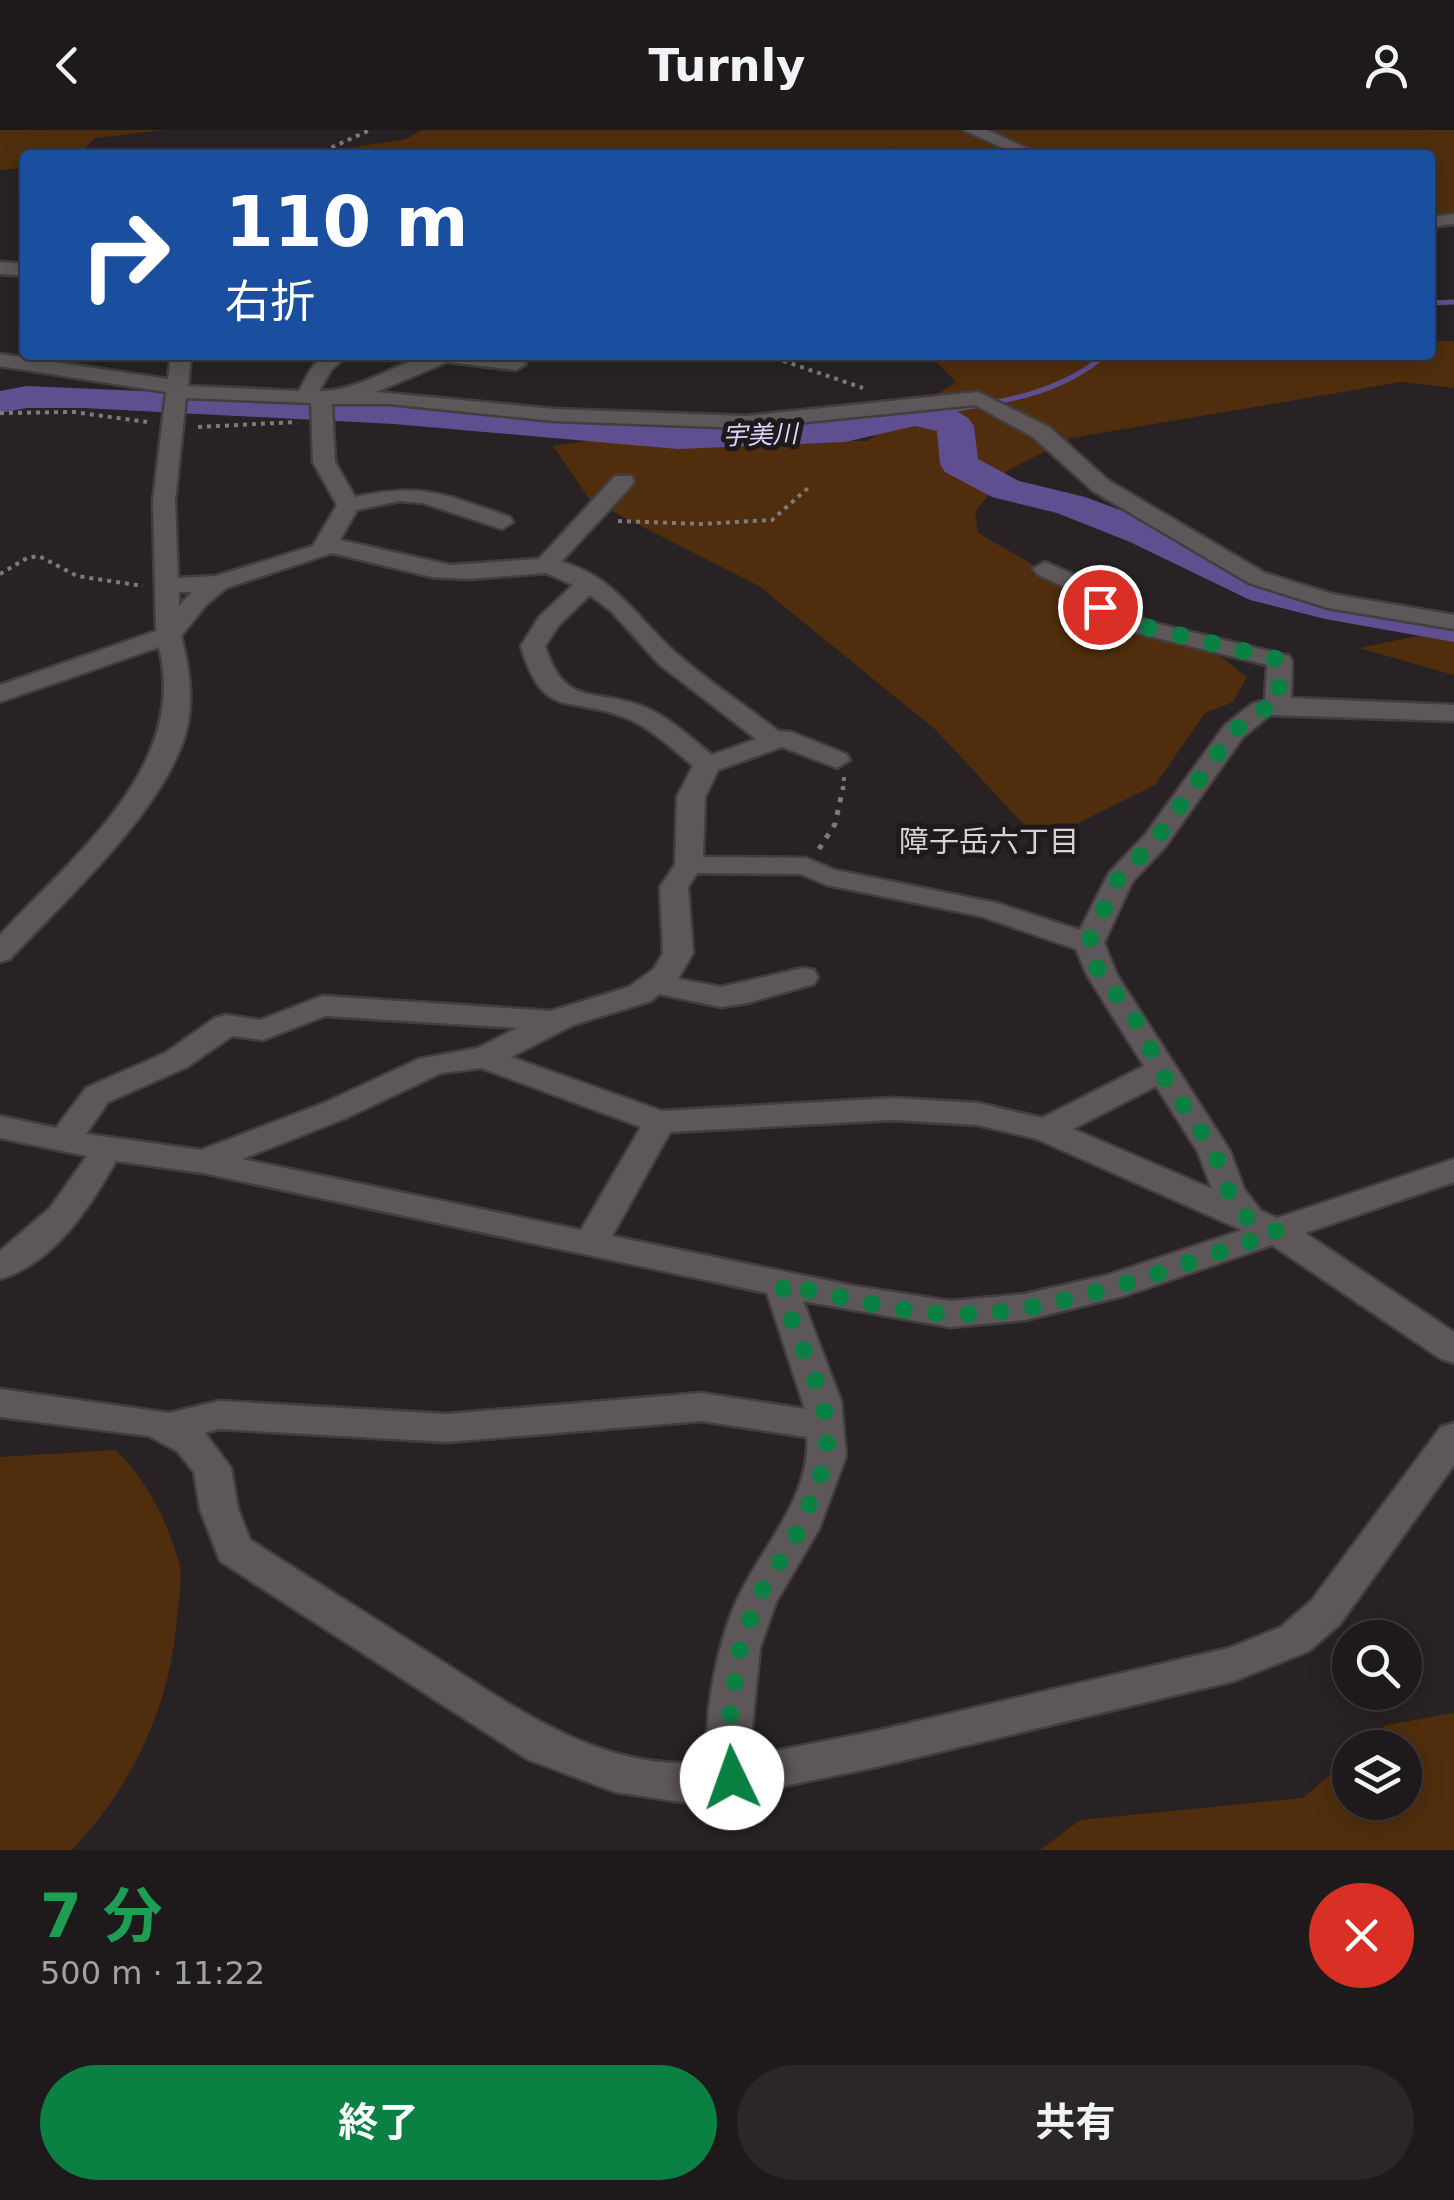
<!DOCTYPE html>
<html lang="ja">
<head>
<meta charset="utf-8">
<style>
	:root { --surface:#1e1a1b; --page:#2b2728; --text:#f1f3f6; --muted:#a1a1a3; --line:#3c383a; --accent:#0b8043 }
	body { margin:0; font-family:"DejaVu Sans","Noto Sans JP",sans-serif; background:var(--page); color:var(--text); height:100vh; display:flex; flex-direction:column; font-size:38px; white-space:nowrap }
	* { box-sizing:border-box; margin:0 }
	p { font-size:32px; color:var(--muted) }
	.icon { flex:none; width:55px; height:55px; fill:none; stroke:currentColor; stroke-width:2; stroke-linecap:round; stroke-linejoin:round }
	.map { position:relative; height:1720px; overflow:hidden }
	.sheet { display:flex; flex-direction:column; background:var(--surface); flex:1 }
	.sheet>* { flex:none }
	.banner { position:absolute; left:20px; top:20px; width:1415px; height:210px; border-radius:10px; box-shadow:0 5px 25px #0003,0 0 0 2px var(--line); background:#1a4fa0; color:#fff; overflow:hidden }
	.tools { position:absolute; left:1332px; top:1490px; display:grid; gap:20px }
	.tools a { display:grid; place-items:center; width:90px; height:90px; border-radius:50%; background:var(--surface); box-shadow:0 5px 25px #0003,0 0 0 2px var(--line); font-size:50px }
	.pin { position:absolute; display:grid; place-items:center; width:85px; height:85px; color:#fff; margin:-42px; border:5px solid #fff; border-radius:50%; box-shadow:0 2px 10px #0007 }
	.me { position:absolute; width:110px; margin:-55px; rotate:357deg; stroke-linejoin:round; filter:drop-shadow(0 0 8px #0008) }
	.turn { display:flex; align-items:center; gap:35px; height:210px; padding:0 40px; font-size:45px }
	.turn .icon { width:130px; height:130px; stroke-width:2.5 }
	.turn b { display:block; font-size:70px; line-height:85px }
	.round { display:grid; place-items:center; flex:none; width:105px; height:105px; border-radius:52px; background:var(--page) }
	.headline { display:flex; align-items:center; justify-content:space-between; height:170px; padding:0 40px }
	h1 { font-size:60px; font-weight:700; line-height:75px; color:#1e9e55 }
	.button { display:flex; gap:20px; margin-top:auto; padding:20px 40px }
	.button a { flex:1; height:115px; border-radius:60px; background:var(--accent); color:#fff; font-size:40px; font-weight:700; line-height:115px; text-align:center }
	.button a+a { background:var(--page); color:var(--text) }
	header { display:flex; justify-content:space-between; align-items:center; height:130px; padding:0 40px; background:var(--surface); font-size:45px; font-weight:700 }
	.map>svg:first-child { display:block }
	.green { fill:#502e0d }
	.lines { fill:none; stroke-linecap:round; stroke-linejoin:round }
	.stream { stroke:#5f4f90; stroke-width:5 }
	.river { fill:#5f4f90; fill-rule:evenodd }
	.minor-casing { stroke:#423e3f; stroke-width:5 }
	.path-far1 { stroke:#7f797b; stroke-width:4; stroke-dasharray:4 5; stroke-linecap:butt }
	.path { stroke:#7f797b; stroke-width:5; stroke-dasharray:5 8; stroke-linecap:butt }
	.minor { fill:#5d5759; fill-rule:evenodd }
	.route { stroke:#0b8043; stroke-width:18; stroke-dasharray:0 32.4 }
	.labels { text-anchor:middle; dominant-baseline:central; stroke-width:10; stroke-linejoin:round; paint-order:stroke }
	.far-water-label { font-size:25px; font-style:italic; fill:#dcd5fc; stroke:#1e191a }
	.neighbourhood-label { font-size:30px; fill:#d8d0d3; stroke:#1e191a }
</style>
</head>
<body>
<header><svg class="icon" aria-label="back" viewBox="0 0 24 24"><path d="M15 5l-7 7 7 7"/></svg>Turnly<svg class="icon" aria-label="person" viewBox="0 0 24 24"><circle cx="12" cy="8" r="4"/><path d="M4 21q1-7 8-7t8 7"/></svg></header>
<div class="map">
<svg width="1454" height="1720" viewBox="0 0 1454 1720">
	<rect width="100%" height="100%" fill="#282224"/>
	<!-- green -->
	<path class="green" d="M0 0H163L95 8 79 25H25V38L0 40Z
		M422 0H1454V82L1430 85V25H916L896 17 853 25H305L406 9Z
		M1430 211H1454V258L1401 252 1071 308 1008 340 975 382 978 403 1131 491 1212 520 1247 547 1233 572 1205 583 1155 655 1054 705 1026 697 936 600 759 456 590 370 553 316 593 310 867 311 956 252 931 227 941 225H1430Z
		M1417 506 1454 508V545L1359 518Z
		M116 1320C146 1349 168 1392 179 1433 183 1448 179 1470 177 1486 171 1575 133 1655 72 1720H0V1327Z
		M1454 1583V1720H1040L1080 1690 1303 1668 1350 1627V1672H1405V1618L1361 1617 1386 1595Z"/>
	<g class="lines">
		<!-- stream -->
		<path class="stream" d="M1430 173 1454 172
			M915 285C980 275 1053 270 1105 225"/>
		<!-- river -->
		<path class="river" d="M27 256 394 272 678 297 845 290 915 274 955 280 968 288 974 296 978 329 1019 351 1085 367 1158 394 1280 452 1454 486V512L1325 489 1250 470 1130 412 1057 383 992 367 945 342 940 334 937 301 915 296 845 312 678 319 394 294 83 278H27L0 283V261Z"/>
		<!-- minor casing -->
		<g class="minor-casing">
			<path id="minor" d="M964 0H987L1042 25H1018Z
				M1454 84V94L1430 97V87Z
				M0 132 25 134V146L0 144Z
				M0 224 168 249 171 225H191L188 256 299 261C314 233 315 225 348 225L331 240 319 261C359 261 389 236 428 226 446 221 513 222 526 234L516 240 447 232 376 262 554 279 746 286 978 262 1049 297 1109 351 1265 443 1332 464 1454 485V499L1328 478 1249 453 1093 361 1033 307 975 275 746 298 554 291 389 274H332L335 332 355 367C425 352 444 365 510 387L513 392 502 399 423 373 399 371 357 380 340 410 450 435 539 429 615 346H631L634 351 631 356 561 432C614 445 639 491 677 524 709 552 745 575 778 601L791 602 846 624 850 630 837 638 782 617 718 640 705 667 703 727 806 728 835 740 996 773 1080 800 1109 743 1145 705 1225 595 1252 574 1265 570 1267 535 1133 502 1091 482 1081 465 1037 444 1033 439 1045 432 1098 455 1109 472 1150 492 1289 526 1292 531 1291 568 1454 575V591L1270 585 1243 607 1165 717 1132 752 1104 813 1117 845 1230 1021 1244 1059 1261 1081 1277 1088 1454 1029V1052L1305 1103 1454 1202V1233L1441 1229 1272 1115 1124 1166 1025 1190 950 1197 803 1171 841 1271 846 1326 819 1399 776 1472 760 1518 749 1626 876 1601 1229 1518 1281 1497 1312 1470 1441 1297 1454 1293V1335L1340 1494 1309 1521 1234 1551 876 1637 731 1667 682 1672 615 1662 527 1629 220 1431 200 1379 194 1342 177 1321 149 1306 0 1287V1259L169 1283 219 1271 447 1284 701 1263 805 1279 767 1163 203 1043 116 1031C90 1077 54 1133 0 1149V1121L50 1078 87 1026 0 1008V986L56 998 86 958 165 923 215 888 226 885 260 890 322 866 551 881 629 857 654 839 663 823 660 757 675 735 677 667 693 636C673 619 653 600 629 589 572 564 543 593 521 516L539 487 573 455 546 443 467 449 432 447 332 423 226 458 206 475 181 506C189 538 195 571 185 605 162 682 65 770 10 829L0 832V805C74 725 189 637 159 517L0 572V555L156 501 153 371 166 262 0 236ZM186 268 311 273 313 332 337 375 313 416 216 446 178 448 175 371ZM179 462H192L179 476ZM590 465 612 482 659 534 756 609 712 625C692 609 672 590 649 579 598 556 565 581 545 516L558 496ZM697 743 801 744 827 755 980 786 1076 819 1087 845 1144 936 1042 988 978 973 893 968 662 981 511 927 573 895 651 871 659 864 721 877 747 873 814 854 818 847 814 840 803 838 721 857 678 849 693 823 688 757ZM325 886 517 898 478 918 419 929 324 973 201 1020 86 1004 108 972 187 937 232 906 263 910ZM481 938 641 997 581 1100 242 1029 346 988 441 943ZM1156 956 1198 1022 1212 1059 1073 999ZM893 990 978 995 1037 1009 1242 1100 1108 1145 1025 1164 950 1171 854 1156 612 1106 670 1002ZM701 1291 807 1307C811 1364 766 1413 742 1460 719 1504 703 1582 708 1632 599 1643 512 1575 424 1520 366 1483 308 1447 250 1410L238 1379 231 1338 205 1303 219 1299 447 1312Z"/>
		</g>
		<!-- path-far1 -->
		<path class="path-far1" d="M315 25 370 0
			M766 225 863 258
			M0 283 74 282 147 292
			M198 297 297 292
			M618 391 701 394 772 390 808 358
			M0 444 27 428 39 426 77 446 143 456
			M843 660 844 647"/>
		<!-- path -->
		<path class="path" d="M819 719 835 694 843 658"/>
		<!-- minor -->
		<use href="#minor" class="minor"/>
	</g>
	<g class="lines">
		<!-- route -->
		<path class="route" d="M732 1648 726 1614 740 1518 758 1467 800 1399 828 1326 824 1272 788 1180 782 1154C836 1165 894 1182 949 1184 1051 1188 1181 1134 1278 1102L1248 1089 1229 1062 1214 1021 1160 940 1140 896 1095 835 1088 813 1118 749 1155 711 1234 601 1261 580 1278 575 1280 530 1142 496 1100 477"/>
	</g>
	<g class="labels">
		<!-- far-water labels -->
		<g class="far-water-label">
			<text transform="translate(760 305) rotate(-2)">宇美川</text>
		</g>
		<!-- neighbourhood labels -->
		<g class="neighbourhood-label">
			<text x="989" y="711">障子岳六丁目</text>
		</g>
	</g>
</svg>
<div class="tools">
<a><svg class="icon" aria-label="search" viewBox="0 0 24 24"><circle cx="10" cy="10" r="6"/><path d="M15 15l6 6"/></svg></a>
<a><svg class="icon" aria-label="layers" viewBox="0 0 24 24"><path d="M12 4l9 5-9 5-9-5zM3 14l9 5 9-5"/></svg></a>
</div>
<div class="pin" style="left:1100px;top:477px;background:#d93025"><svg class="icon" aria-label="arrive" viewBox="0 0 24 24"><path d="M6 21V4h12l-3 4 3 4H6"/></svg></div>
<svg class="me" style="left:732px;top:1648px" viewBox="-20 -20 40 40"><circle r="19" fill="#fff"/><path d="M0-13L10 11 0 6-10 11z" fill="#0b8043"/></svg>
<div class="banner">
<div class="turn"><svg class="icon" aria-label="right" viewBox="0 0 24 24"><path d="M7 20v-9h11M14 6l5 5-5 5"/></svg><div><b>110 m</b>右折</div></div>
</div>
</div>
<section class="sheet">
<div class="headline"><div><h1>7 分</h1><p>500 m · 11:22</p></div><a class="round" style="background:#d93025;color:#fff"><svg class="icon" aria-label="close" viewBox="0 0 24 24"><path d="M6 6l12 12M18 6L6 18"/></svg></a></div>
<div class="button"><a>終了</a><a>共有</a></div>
</section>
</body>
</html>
